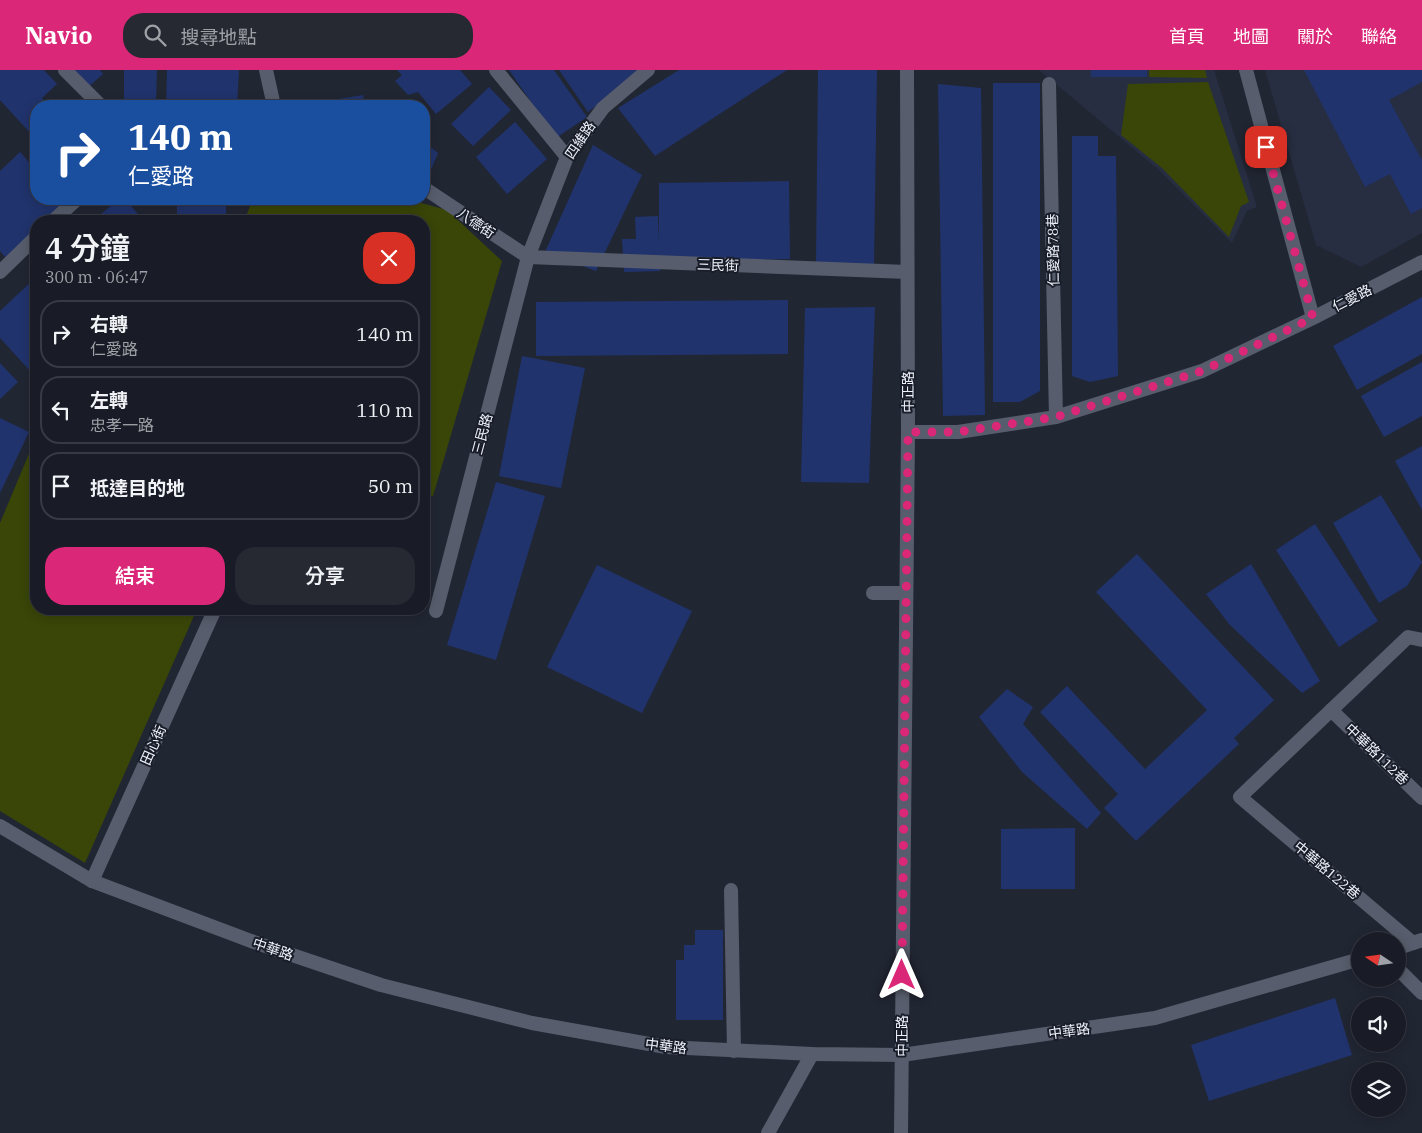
<!DOCTYPE html>
<html lang="zh-TW">
<head>
<meta charset="utf-8">
<style>
	:root { --surface:#191c26; --page:#262932; --text:#f1f3f6; --muted:#9fa1a7; --line:#373a43; --accent:#db2777 }
	body { margin:0; font-family:"IBM Plex Serif","Noto Sans TC",serif; background:var(--page); color:var(--text); height:100vh; display:flex; flex-direction:column; font-size:19px; white-space:nowrap }
	* { box-sizing:border-box; margin:0 }
	p { font-size:16px; color:var(--muted) }
	.icon { flex:none; width:28px; height:28px; fill:none; stroke:currentColor; stroke-width:2; stroke-linecap:round; stroke-linejoin:round }
	.map { position:relative; flex:1; overflow:hidden }
	.side { position:absolute; left:30px; top:145px; width:400px; height:400px; display:flex; flex-direction:column; background:var(--surface); border-radius:20px; box-shadow:0 2px 12px #0003,0 0 0 1px var(--line) }
	.side>* { flex:none }
	.hud { position:absolute; left:30px; top:30px; width:400px; height:105px; border-radius:20px; box-shadow:0 2px 12px #0003,0 0 0 1px var(--line); background:#1a4fa0; color:#fff; overflow:hidden }
	.needle { width:32px; rotate:283deg }
	.fabs { position:absolute; left:1351px; top:862px; display:grid; gap:10px }
	.fabs a { display:grid; place-items:center; width:55px; height:55px; border-radius:50%; background:var(--surface); box-shadow:0 2px 12px #0003,0 0 0 1px var(--line); font-size:25px }
	.pin { position:absolute; display:grid; place-items:center; width:42px; height:42px; color:#fff; margin:-21px; border-radius:10px; box-shadow:0 2px 8px #0006 }
	.me { position:absolute; width:55px; margin:-28px; rotate:0deg; stroke-linejoin:round; filter:drop-shadow(0 0 4px #0008) }
	.turn { display:flex; align-items:center; gap:18px; height:105px; padding:0 15px; font-size:22px }
	.turn .icon { width:65px; height:65px; stroke-width:2.5 }
	.turn b { display:block; font-size:35px; line-height:42px }
	.round { display:grid; place-items:center; flex:none; width:52px; height:52px; border-radius:20px; background:var(--page) }
	.headline { display:flex; align-items:center; justify-content:space-between; height:85px; padding:0 15px }
	h1 { font-size:30px; font-weight:600; line-height:38px }
	.primary-button { display:flex; gap:10px; margin-top:auto; padding:10px 15px }
	.primary-button a { flex:1; height:58px; border-radius:20px; background:var(--accent); color:#fff; font-size:20px; font-weight:600; line-height:58px; text-align:center }
	.primary-button a+a { background:var(--page); color:var(--text) }
	ul { padding:0; list-style:none }
	li { display:flex; align-items:center; gap:15px; height:68px; margin:0 10px 8px; padding:0 5px; border:2px solid var(--line); border-radius:20px }
	li div { flex:1 }
	li b { display:block; font-size:19px }
	li em { font-style:normal }
	header { display:flex; align-items:center; gap:30px; box-sizing:border-box; height:70px; padding:0 25px; background:var(--accent); color:#fff }
	header strong { font-size:24px }
	nav { display:flex; gap:28px; margin-inline-start:auto; font-size:18px }
	.search { width:350px; height:45px; background:var(--page); display:flex; align-items:center; gap:12px; box-sizing:border-box; padding:0 18px; border-radius:20px; color:var(--muted); font-size:19px }
	.map>svg:first-child { display:block }
	.built { fill:#272e41 }
	.green { fill:#394608 }
	.building { fill:#21336c }
	.lines { fill:none; stroke-linecap:round; stroke-linejoin:round }
	.service { stroke:#575d6c; stroke-width:14 }
	.minor { stroke:#575d6c; stroke-width:14 }
	.tertiary { stroke:#575d6c; stroke-width:14 }
	.route { stroke:#db2777; stroke-width:9; stroke-dasharray:0 16.2 }
	.labels { text-anchor:middle; dominant-baseline:central; stroke-width:4; stroke-linejoin:round; paint-order:stroke }
	.street-label { font-size:14px; fill:#edf1fa; stroke:#181d29 }
</style>
</head>
<body>
<header>
<strong>Navio</strong>
<div class="search"><svg class="icon" aria-label="search" viewBox="0 0 24 24"><circle cx="10" cy="10" r="6"/><path d="M15 15l6 6"/></svg>搜尋地點</div>
<nav><a>首頁</a><a>地圖</a><a>關於</a><a>聯絡</a></nav>
</header>
<div class="map">
<svg width="1422" height="1063" viewBox="0 0 1422 1063">
	<rect width="100%" height="100%" fill="#212633"/>
	<!-- built -->
	<path class="built" d="M1039 0H1214L1257 137 1247 141 1232 173 1159 100Z
		M1265 0H1422V163L1361 197 1316 175Z"/>
	<!-- green -->
	<path class="green" d="M1149 0H1205L1207 8 1149 7Z
		M1208 12 1249 132 1241 136 1229 167 1162 98 1121 65 1128 14Z
		M253 129H407L447 140 502 191 433 426 424 424V151H244Z
		M36 367V539H197L85 793 0 741V453Z"/>
	<!-- building -->
	<path class="building" d="M0 0H44L57 14 42 28 49 36H36V61L32 65 0 30Z
		M67 0H100L103 4 85 20Z
		M124 0H157L156 36H124Z
		M167 0H239L237 36H166Z
		M397 0H460L472 14 436 44 418 22 408 25 395 11 402 5Z
		M509 0H554L587 47 556 68Z
		M559 0H643L588 42Z
		M679 0H787L655 86 618 38Z
		M818 0H877L874 195 816 194Z
		M1091 0H1147V7H1091Z
		M1304 0H1422V12L1389 30 1422 90V138L1411 144 1390 104 1365 117Z
		M993 13H1040V321L1020 332H993Z
		M938 14 981 18 985 345 943 346Z
		M489 17 511 40 473 76 451 54Z
		M363 25 365 36H300V35Z
		M371 31 392 35V36H370Z
		M424 42 426 43V73L438 83 426 112H424Z
		M515 52 547 89 507 124 476 87Z
		M1072 66H1098V86H1116L1118 306 1090 312 1072 306Z
		M593 75 642 105 596 201 545 182Z
		M20 82 36 100V129H63L66 133 46 151H36V160L6 188 0 181V101Z
		M789 111 790 189 660 191V201L624 202 622 169H636L635 147 658 146 659 175V113Z
		M119 129H125L144 151H108L101 144Z
		M177 129H226V151H177Z
		M33 210 36 213V300L32 303 0 268V241Z
		M1422 227V284L1357 320 1333 276Z
		M788 230V284L536 286V232Z
		M875 237 869 413 801 412 805 238Z
		M522 286 585 298 561 418 499 406Z
		M1422 292V346L1384 367 1361 326Z
		M0 293 18 312 0 329Z
		M0 348 29 362 0 423Z
		M1422 376V440L1395 391Z
		M496 412 545 426 496 590 447 575Z
		M1381 425 1422 492 1407 516 1379 533 1333 453Z
		M1315 454 1378 551 1339 577 1276 480Z
		M1137 484 1274 630 1234 668 1239 674 1136 771 1104 738 1118 724 1040 642 1067 616 1145 699 1207 640 1096 522Z
		M1251 494 1320 611 1302 623 1229 554 1206 524Z
		M597 495 692 541 642 643 547 597Z
		M1007 619 1033 637 1023 654 1101 743 1087 759 1022 702 979 647Z
		M1075 758V819H1001V759Z
		M695 860H723V950H676V890H684V875H695Z
		M1335 928 1352 985 1209 1031 1191 975Z"/>
	<g class="lines">
		<!-- service -->
		<path class="service" d="M65 0 101 36
			M53 151 77 129
			M0 202 36 167
			M873 523H906
			M436 541 528 187 907 202
			M92 811 215 539
			M731 820 734 981
			M1413 873 1240 727 1408 567 1422 570
			M1398 899 1422 923
			M768 1063 812 984"/>
		<!-- minor -->
		<path class="minor" d="M266 0 274 36
			M496 0 567 87
			M1246 0 1313 248
			M1049 14 1056 347
			M424 118 528 187 567 87 603 38 648 0
			M908 362H958L1056 347 1202 301 1313 248 1422 192
			M1331 640 1422 728
			M0 756 92 811 251 871 381 915 532 953 666 977 812 984 902 985 1155 948 1360 889
			M1398 878 1422 870"/>
		<!-- tertiary -->
		<path class="tertiary" d="M901 1063 908 362 907 0"/>
	</g>
	<g class="lines">
		<!-- route -->
		<path class="route" d="M902 905 908 362H958L1056 347 1202 301 1313 248 1266 77"/>
	</g>
	<g class="labels">
		<!-- street labels -->
		<g class="street-label">
			<text transform="translate(580 70) rotate(-56)">四維路</text>
			<text transform="translate(476 153) rotate(34)">八德街</text>
			<text transform="translate(1053 180) rotate(-91)">仁愛路78巷</text>
			<text transform="translate(718 195) rotate(2)">三民街</text>
			<text transform="translate(1352 228) rotate(-27)">仁愛路</text>
			<text transform="translate(908 322) rotate(-90)">中正路</text>
			<text transform="translate(482 364) rotate(-75)">三民路</text>
			<text transform="translate(153 675) rotate(-66)">田心街</text>
			<text transform="translate(1377 684) rotate(44)">中華路112巷</text>
			<text transform="translate(1327 800) rotate(40)">中華路122巷</text>
			<text transform="translate(273 879) rotate(19)">中華路</text>
			<text transform="translate(1069 961) rotate(-8)">中華路</text>
			<text transform="translate(902 966) rotate(-90)">中正路</text>
			<text transform="translate(666 976) rotate(7)">中華路</text>
		</g>
	</g>
</svg>
<div class="fabs">
<a><svg class="needle" viewBox="-14 -14 28 28"><path d="M0-13l5 13h-10z" fill="#e53935"/><path d="M0 13l5-13h-10z" fill="#9fa1a7"/></svg></a>
<a><svg class="icon" aria-label="sound" viewBox="0 0 24 24"><path d="M4 9h4l5-4v14l-5-4H4zM17 9q2 3 0 6"/></svg></a>
<a><svg class="icon" aria-label="layers" viewBox="0 0 24 24"><path d="M12 4l9 5-9 5-9-5zM3 14l9 5 9-5"/></svg></a>
</div>
<div class="pin" style="left:1266px;top:77px;background:#d93025"><svg class="icon" aria-label="arrive" viewBox="0 0 24 24"><path d="M6 21V4h12l-3 4 3 4H6"/></svg></div>
<svg class="me" style="left:902px;top:905px" viewBox="-20 -20 40 40"><path d="M0-17L14 15 0 8-14 15z" fill="#db2777" stroke="#fff" stroke-width="4"/></svg>
<div class="hud">
<div class="turn"><svg class="icon" aria-label="right" viewBox="0 0 24 24"><path d="M7 20v-9h11M14 6l5 5-5 5"/></svg><div><b>140 m</b>仁愛路</div></div>
</div>
<section class="side">
<div class="headline"><div><h1>4 分鐘</h1><p>300 m · 06:47</p></div><a class="round" style="background:#d93025;color:#fff"><svg class="icon" aria-label="close" viewBox="0 0 24 24"><path d="M6 6l12 12M18 6L6 18"/></svg></a></div>
<ul>
<li><svg class="icon" aria-label="right" viewBox="0 0 24 24"><path d="M7 20v-9h11M14 6l5 5-5 5"/></svg><div><b>右轉</b><p>仁愛路</p></div><em>140 m</em></li>
<li><svg class="icon" aria-label="left" viewBox="0 0 24 24"><path d="M17 20v-9H6M10 6l-5 5 5 5"/></svg><div><b>左轉</b><p>忠孝一路</p></div><em>110 m</em></li>
<li><svg class="icon" aria-label="arrive" viewBox="0 0 24 24"><path d="M6 21V4h12l-3 4 3 4H6"/></svg><div><b>抵達目的地</b></div><em>50 m</em></li>
</ul>
<div class="primary-button"><a>結束</a><a>分享</a></div>
</section>
</div>
</body>
</html>
